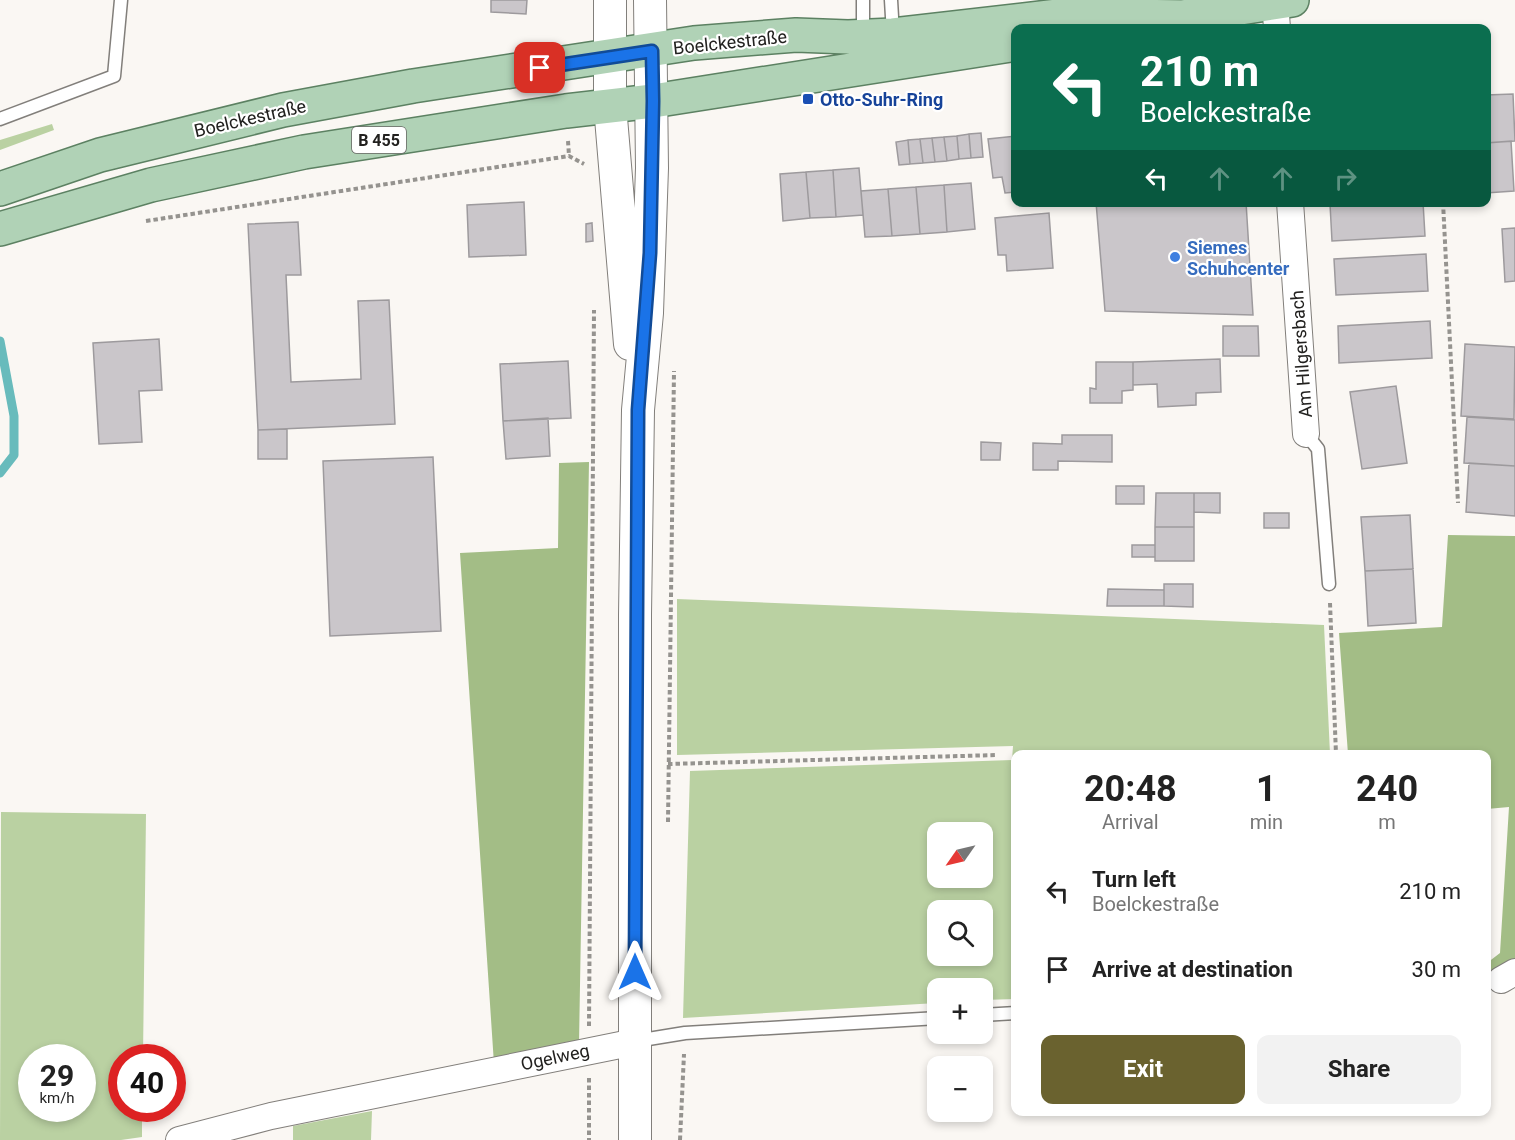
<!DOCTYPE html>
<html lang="en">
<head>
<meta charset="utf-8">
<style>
	:root { --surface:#fff; --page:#f2f2f2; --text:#222; --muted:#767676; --accent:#6a622f }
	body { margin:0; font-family:Roboto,sans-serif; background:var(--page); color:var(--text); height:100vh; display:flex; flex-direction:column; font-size:22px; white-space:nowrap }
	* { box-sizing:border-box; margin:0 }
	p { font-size:20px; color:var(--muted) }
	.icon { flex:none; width:33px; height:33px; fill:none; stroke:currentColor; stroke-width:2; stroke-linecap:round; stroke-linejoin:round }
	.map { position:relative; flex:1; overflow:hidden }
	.sheet { position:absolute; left:1011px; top:750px; width:480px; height:366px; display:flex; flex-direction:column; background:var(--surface); border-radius:12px; box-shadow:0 3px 9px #0003 }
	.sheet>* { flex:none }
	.hud { position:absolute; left:1011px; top:24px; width:480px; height:183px; border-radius:12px; box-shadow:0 3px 9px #0003; background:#0b6e4f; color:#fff; overflow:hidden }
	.needle { width:39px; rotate:236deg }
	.tools { position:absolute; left:927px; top:822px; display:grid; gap:12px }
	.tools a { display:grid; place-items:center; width:66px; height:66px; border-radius:12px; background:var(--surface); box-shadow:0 3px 9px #0003; font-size:30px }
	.speed { position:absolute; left:18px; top:1044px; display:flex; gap:12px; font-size:30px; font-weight:700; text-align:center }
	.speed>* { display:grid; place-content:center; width:78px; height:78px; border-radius:50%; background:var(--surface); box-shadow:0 3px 9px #0003; line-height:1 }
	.speed small { font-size:15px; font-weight:400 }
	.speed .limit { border:9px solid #d22; background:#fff; color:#111 }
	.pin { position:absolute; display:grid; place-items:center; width:51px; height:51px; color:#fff; margin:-26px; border-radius:12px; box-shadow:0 3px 9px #0006 }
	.me { position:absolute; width:66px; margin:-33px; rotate:0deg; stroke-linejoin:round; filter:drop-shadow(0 0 4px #0008) }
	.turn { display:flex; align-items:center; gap:21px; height:126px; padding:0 30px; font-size:27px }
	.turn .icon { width:78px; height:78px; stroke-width:2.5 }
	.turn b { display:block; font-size:42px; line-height:51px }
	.lanes { display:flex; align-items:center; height:57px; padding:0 30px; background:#0003; justify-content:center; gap:30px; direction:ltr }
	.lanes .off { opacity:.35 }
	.eta { display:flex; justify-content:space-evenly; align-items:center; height:102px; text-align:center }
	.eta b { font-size:36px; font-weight:700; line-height:42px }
	.button { display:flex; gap:12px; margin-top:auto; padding:12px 30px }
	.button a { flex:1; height:69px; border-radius:12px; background:var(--accent); color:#fff; font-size:24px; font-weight:700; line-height:69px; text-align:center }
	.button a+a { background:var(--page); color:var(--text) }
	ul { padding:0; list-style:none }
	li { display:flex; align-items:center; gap:18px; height:78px; padding:0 30px }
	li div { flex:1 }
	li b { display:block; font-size:22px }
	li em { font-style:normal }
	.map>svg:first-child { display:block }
	.green { fill:#bad1a2; fill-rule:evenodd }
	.forest { fill:#a3bd86 }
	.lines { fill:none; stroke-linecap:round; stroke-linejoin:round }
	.stream { stroke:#68bbbc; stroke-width:9 }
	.building { fill:#cac6ca; stroke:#9d9a9d; stroke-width:1.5 }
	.service-casing { stroke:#827f7b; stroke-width:15 }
	.minor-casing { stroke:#827f7b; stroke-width:28 }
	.tertiary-casing { stroke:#827f7b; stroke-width:34 }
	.primary-casing { stroke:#5c8162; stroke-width:36 }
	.path { stroke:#95938f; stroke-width:4; stroke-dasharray:4.5 3; stroke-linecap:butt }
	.service { stroke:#fff; stroke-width:12 }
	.minor { stroke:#fff; stroke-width:26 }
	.tertiary { stroke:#fff; stroke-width:32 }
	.primary { stroke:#b0d2b6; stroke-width:33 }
	.route-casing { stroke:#114b97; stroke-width:15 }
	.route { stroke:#1a73e8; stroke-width:10 }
	.transit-dot { fill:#1a4fb4; stroke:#fff; stroke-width:2 }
	.shop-dot { fill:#3f7fe0; stroke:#fff; stroke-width:2 }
	.labels { text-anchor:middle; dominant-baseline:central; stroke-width:4.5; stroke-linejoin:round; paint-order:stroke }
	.shield { fill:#fff; stroke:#646462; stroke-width:1.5 }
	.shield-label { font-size:16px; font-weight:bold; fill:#22211f }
	.street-label { font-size:18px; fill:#22211f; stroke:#fff }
	.transit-label { font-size:18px; font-weight:bold; fill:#164399; stroke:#fff; text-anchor:start }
	.shop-label { font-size:18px; font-weight:bold; fill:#366cbe; stroke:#fff; text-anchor:start }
</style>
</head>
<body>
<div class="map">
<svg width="1515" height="1140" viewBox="0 0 1515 1140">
	<rect width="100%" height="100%" fill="#faf7f3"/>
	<!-- green -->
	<path class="green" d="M52 124 54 130 0 150V140Z
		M677 599 1324 625 1330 754H1016L1015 999 983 1000 982 988H938L937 1003 683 1018 690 771 1012 760 1013 746 677 755ZM938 832H982V878H938ZM938 910H982V956H938Z
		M1 812 146 814 143 1057 122 1058V1108L142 1109V1137L121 1140H0ZM32 1058H82V1108H32Z
		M372 1111 371 1140H293V1126Z"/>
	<!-- forest -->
	<path class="forest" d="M589 462 579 1044 494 1064 460 553 558 548 559 463Z
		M1448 535 1515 536V959L1487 972V963L1500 953 1509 807 1487 809 1486 754H1348L1339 633 1442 627Z"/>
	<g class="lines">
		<!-- stream -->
		<path class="stream" d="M0 341 14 416V455L0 473"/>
	</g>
	<!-- building -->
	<path class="building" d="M491 0H527L526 14 491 12Z
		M1513 94 1515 141 1486 143V95Z
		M981 133 983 157 971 158 969 134Z
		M969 134 971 158 959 159 957 136Z
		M957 136 959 159 947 161 944 137Z
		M1016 136V192L1005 193 1002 177 993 178 988 139Z
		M944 137 947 161 935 162 932 138Z
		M932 138 935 162 923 163 920 139Z
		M920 139 923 163 910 164 908 140Z
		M908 140 910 164 899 165 896 142Z
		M1511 141 1514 191 1486 193V143Z
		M859 168 863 215 836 217 833 170Z
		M833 170 836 217 810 218 806 172Z
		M806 172 810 218 783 221 780 174Z
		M971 183 975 229 947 232 944 185Z
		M944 185 947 232 920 234 916 187Z
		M916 187 920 234 892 236 888 189Z
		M888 189 892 236 865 237 861 191Z
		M524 202 526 255 469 257 467 205Z
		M1096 202H1246L1253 315 1105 311Z
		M1368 202H1423L1425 236 1332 241 1330 204Z
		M1049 213 1053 268 1007 271 1006 255H998L995 218Z
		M298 222 301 275H286L291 382 361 379 358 301 389 300 395 424 258 430 248 224Z
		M592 223 593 241 586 242V224Z
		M1515 228V281L1505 282 1502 229Z
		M1426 254 1428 291 1336 295 1334 259Z
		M1430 321 1432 358 1339 363 1338 326Z
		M1223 326H1258L1259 356H1223Z
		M159 339 162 390 139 391 142 442 99 444 93 343Z
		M1465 344 1515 347 1514 419 1461 416Z
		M1220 359 1221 392 1196 393V405L1158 407 1157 384 1133 385V362Z
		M568 361 571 418 503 421 500 364Z
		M1096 362H1133V390L1122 391V403H1090V388L1096 389Z
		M1396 386 1407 463 1362 469 1350 392Z
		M1467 417 1515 420V466L1464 463Z
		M548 418 550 456 506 459 503 421Z
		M287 429V459H258V430Z
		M1062 435H1112V462L1058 461V470H1033V443L1062 444Z
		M981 442 1001 443 1000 460H981Z
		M433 457 441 631 330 636 323 461Z
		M1469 463 1515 466V516L1466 512Z
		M1116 486H1144V504H1116Z
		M1156 493H1194V527H1155Z
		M1194 493H1220V513L1194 512Z
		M1264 513H1289V528H1264Z
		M1410 515 1413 569 1365 571 1361 517Z
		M1155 527H1194V561H1155Z
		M1132 545H1155V557H1132Z
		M1413 569 1416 623 1368 626 1365 571Z
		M1164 584H1193V607L1164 606Z
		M1108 589 1164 590V606H1107Z"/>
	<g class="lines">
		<!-- service casing -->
		<g class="service-casing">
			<path id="service" d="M863 0V36
				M891 0 893 34
				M0 119 114 76 121 0
				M1306 434 1318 449 1329 584
				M982 1015 1016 1013
				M636 1041 685 1033 938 1018"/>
		</g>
		<!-- minor casing -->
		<g class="minor-casing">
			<path id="minor" d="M1275 2 1277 28
				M1290 202 1306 434
				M1501 980 1515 972
				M179 1140 271 1116 635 1042"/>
		</g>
		<!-- tertiary casing -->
		<g class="tertiary-casing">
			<path id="tertiary" d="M610 0V106L630 344
				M635 1140V615L638 410 647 313 652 168 650 0"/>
		</g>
		<!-- primary casing -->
		<g class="primary-casing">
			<path id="primary" d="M1163 20 1292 0
				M0 189 100 155 283 110 413 86 694 43 796 35 848 37 893 35 1066 15 1186 17
				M0 229 151 185 304 152 566 111 653 101 1016 44"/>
		</g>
		<!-- path -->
		<path class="path" d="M568 141 569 156
			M1443 202 1458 503
			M146 221 569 156 584 164
			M1330 603 1336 754
			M668 764 997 755
			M668 822 674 371
			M589 1026 594 310
			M589 1078V1140
			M680 1140 684 1054"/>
		<!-- service -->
		<use href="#service" class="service"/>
		<!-- minor -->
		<use href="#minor" class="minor"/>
		<!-- tertiary -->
		<use href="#tertiary" class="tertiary"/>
		<!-- primary -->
		<use href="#primary" class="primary"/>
	</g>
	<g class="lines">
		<!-- route casing -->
		<g class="route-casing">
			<path id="route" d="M540 68 652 51 653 101 650 253 638 410 635 972"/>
		</g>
		<!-- route -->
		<use href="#route" class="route"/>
	</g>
	<!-- markers -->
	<rect class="transit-dot" x="802" y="93" width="12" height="12" rx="3"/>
	<circle class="shop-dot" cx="1175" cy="257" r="6"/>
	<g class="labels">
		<!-- shield labels -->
		<rect class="shield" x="352" y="127" width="54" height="26" rx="4.5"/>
		<g class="shield-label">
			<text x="379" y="140">B 455</text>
		</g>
		<!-- street labels -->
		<g class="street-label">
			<text transform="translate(730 42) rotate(-6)">Boelckestraße</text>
			<text transform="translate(250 118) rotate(-13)">Boelckestraße</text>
			<text transform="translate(1301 354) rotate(-94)">Am Hilgersbach</text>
			<text transform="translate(555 1057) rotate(-12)">Ogelweg</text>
		</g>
		<!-- transit labels -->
		<g class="transit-label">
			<text x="820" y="99">Otto-Suhr-Ring</text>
		</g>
		<!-- shop labels -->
		<g class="shop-label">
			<text x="1187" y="247">Siemes<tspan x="1187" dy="21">Schuhcenter</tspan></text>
		</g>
	</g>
</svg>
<div class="tools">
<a><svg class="needle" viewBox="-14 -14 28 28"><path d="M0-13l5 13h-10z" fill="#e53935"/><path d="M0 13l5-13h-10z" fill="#767676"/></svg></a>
<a><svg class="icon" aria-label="search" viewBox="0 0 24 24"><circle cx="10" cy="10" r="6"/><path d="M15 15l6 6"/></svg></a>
<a>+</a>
<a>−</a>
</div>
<div class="speed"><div>29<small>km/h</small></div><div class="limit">40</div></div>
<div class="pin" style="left:540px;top:68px;background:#d93025"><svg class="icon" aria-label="arrive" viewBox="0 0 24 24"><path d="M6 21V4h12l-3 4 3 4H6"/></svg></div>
<svg class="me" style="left:635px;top:972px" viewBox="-20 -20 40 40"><path d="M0-17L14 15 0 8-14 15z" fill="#1a73e8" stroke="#fff" stroke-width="4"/></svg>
<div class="hud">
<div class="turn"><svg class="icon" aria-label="left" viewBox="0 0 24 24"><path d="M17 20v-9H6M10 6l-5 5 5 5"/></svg><div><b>210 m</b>Boelckestraße</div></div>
<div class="lanes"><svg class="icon" aria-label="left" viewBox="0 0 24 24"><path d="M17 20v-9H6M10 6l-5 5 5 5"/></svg><svg class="icon off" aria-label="ahead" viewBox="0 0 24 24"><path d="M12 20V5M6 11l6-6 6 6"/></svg><svg class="icon off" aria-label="ahead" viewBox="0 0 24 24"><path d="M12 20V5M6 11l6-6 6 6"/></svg><svg class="icon off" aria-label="right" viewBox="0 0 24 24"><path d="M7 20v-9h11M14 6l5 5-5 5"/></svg></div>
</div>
<section class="sheet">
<div class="eta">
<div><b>20:48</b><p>Arrival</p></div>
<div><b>1</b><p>min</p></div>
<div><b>240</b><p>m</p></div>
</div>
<ul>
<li><svg class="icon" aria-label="left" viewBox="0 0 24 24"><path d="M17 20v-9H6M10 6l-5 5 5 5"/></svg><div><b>Turn left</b><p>Boelckestraße</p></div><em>210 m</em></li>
<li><svg class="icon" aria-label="arrive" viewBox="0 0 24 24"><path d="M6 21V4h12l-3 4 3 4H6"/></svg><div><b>Arrive at destination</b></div><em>30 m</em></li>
</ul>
<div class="button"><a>Exit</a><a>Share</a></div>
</section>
</div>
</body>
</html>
